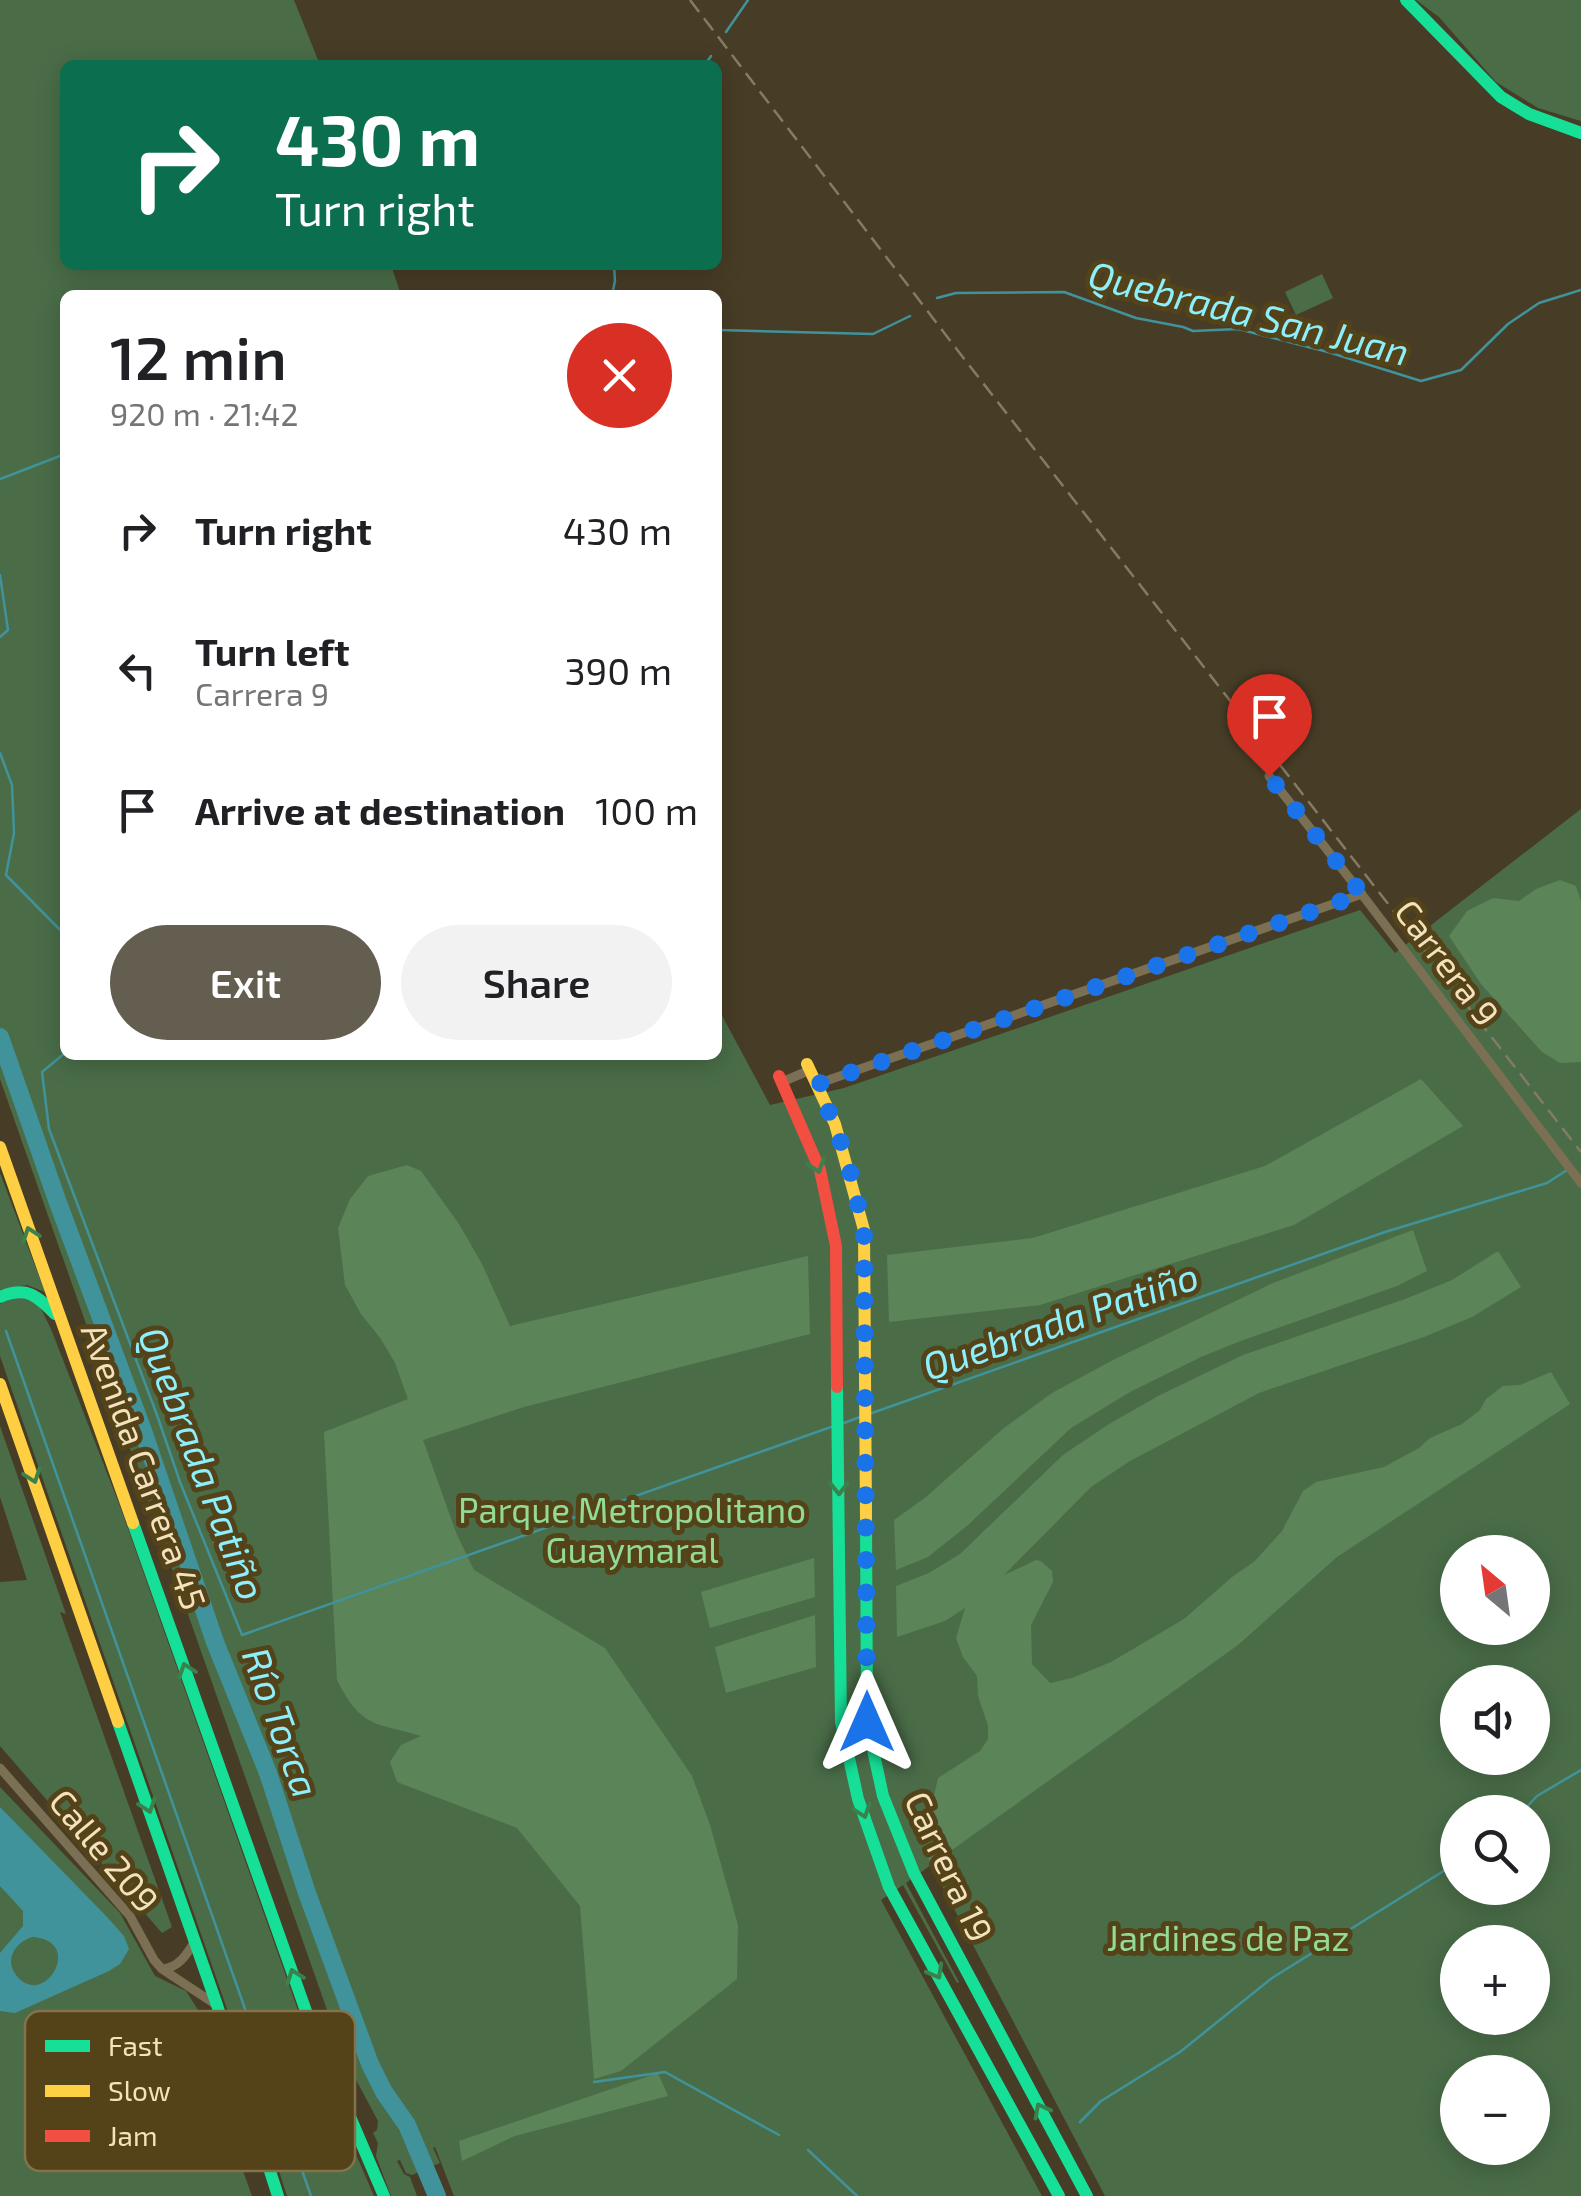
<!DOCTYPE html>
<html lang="en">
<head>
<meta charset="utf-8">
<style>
	:root { --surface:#fff; --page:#f2f2f2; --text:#202124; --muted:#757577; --accent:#645e51 }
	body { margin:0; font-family:"Exo 2",sans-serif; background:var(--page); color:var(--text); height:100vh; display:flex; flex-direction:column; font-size:38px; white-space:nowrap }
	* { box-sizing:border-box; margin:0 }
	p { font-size:32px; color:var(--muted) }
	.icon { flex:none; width:55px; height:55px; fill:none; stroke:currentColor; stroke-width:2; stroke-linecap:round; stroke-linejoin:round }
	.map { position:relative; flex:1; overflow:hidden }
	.drawer { position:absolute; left:60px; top:290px; width:662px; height:770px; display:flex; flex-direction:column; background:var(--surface); border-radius:15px; box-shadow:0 5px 25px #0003 }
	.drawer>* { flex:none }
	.top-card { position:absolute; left:60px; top:60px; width:662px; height:210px; border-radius:15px; box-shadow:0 5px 25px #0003; background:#0b6e4f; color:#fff; overflow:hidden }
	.needle { width:65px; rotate:331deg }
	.buttons { position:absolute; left:1440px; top:1535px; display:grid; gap:20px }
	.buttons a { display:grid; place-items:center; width:110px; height:110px; border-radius:50%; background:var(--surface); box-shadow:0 5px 25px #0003; font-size:50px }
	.pin { position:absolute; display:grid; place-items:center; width:85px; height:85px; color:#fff; margin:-102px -42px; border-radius:50% 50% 50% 0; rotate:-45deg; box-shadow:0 0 10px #0007 }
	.pin .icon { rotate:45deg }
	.me { position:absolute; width:110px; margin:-55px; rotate:0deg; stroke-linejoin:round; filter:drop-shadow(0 0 8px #0008) }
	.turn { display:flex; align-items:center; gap:35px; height:210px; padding:0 50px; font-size:45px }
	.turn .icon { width:130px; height:130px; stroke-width:2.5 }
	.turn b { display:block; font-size:70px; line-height:85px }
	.round { display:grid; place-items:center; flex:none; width:105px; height:105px; border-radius:52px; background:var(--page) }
	.headline { display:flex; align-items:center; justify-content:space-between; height:170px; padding:0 50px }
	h1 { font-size:60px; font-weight:600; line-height:75px }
	.action { display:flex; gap:20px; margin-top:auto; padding:20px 50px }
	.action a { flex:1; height:115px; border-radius:60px; background:var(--accent); color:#fff; font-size:40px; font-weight:600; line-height:115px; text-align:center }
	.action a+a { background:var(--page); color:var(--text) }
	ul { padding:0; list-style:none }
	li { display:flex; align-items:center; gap:30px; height:140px; padding:0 50px }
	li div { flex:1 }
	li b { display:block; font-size:38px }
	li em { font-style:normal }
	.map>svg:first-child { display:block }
	.green { fill:#4a6d48; fill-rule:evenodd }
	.forest { fill:#5b8459 }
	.water { fill:#41939b; fill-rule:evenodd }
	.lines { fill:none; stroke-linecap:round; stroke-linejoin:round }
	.stream { stroke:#41939b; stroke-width:2.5 }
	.river { stroke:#41939b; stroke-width:18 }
	.street { stroke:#7b6f54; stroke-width:9 }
	.fast { stroke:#16e098; stroke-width:12 }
	.slow { stroke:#ffcf43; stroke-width:12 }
	.jam { stroke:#f24e42; stroke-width:12 }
	.rail { stroke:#847b65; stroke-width:2.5; stroke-dasharray:15 8; stroke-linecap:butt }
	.oneway { stroke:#3b814c }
	.route { stroke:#1a73e8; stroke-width:18; stroke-dasharray:0 32.4 }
	.labels { text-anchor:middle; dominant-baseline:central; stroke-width:10; stroke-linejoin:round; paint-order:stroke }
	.street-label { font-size:35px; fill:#f3e2bc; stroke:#544219 }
	.park-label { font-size:35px; fill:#92da96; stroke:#544219 }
	.water-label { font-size:38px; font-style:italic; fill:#8deffb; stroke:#544219 }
	.key { fill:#544219; stroke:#84724a; stroke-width:2.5 }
	.key-label { font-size:28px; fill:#f3e2bc }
</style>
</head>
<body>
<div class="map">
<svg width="1581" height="2196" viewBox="0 0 1581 2196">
	<rect width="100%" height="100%" fill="#473d26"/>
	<!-- green -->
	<path class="green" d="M0 0H294L320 65H65V265H391L401 295H65V1055H718V1008L770 1105 844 1088 1360 910 1395 953 1581 809V2196H1105L931 1865 906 1883 959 1982 957 1983 903 1885 881 1900 1042 2196H454L435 2147 433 2148 440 2163 412 2175 406 2173 400 2160 397 2161 404 2174 410 2177 417 2196H391L376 2156 378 2143 373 2133 377 2130 378 2121 354 2076 326 2007 0 1079ZM1458 1552H1532V1628H1458ZM1458 1682H1532V1758H1458ZM1458 1812H1532V1888H1458ZM1458 1942H1532V2018H1458ZM1458 2072H1532V2148H1458Z
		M1416 0H1581V121L1538 108 1496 82 1439 17Z
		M1322 274 1333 298 1296 315 1285 292Z
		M0 1173 45 1292 27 1285 0 1290Z
		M9 1297 33 1298 42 1311 51 1329 121 1509 318 2067 374 2196H287L233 2026 0 1356V1304Z
		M0 1426 66 1614 60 1612 172 1927 162 1933 0 1746V1582L27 1580 0 1497Z
		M0 1787 120 1913 155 1976 186 1991 224 2051 200 2062 217 2118 231 2115 244 2159 239 2161 238 2167 243 2171 252 2196H0Z"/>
	<!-- forest -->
	<path class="forest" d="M1560 880 1576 886 1581 901V1062L1560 1063 1542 1052 1481 984 1449 936 1467 911 1493 898 1519 901 1536 889Z
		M1421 1079 1463 1126 1294 1225 1040 1305 889 1322 887 1255 1033 1238 1265 1166Z
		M407 1165 421 1171 459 1224 482 1264 510 1326 808 1256 810 1334 524 1407 423 1440 457 1535 474 1570 605 1648 692 1776 710 1825 738 1925 737 1979 621 2071 594 2079 580 1906 517 1828 397 1782 390 1762 401 1745 421 1736C374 1722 361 1728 337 1680L324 1432 408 1399 395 1363 381 1339 361 1314 345 1285 338 1228 350 1199 368 1176Z
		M1413 1230 1427 1271 1397 1286 1238 1342 1201 1357 1130 1392 1071 1428 968 1525 928 1557 896 1570 894 1520 926 1497 1004 1428 1052 1393 1113 1360 1273 1283Z
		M1498 1251 1521 1287 1472 1317 1424 1337 1259 1393 1130 1461 1091 1487 1004 1575 1036 1560 1041 1561 1052 1571 1053 1582 1031 1625 1032 1664 1050 1683 1072 1678 1111 1662 1184 1619 1232 1577 1255 1561 1282 1531 1303 1491 1316 1482 1384 1467 1419 1448 1430 1438 1462 1424 1480 1410 1486 1399 1503 1386 1520 1385 1551 1372 1570 1404 1337 1557 1238 1645 931 1865 914 1820 933 1800 938 1778 980 1751 988 1739V1726L978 1696 977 1676 963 1657 956 1638 965 1608 945 1621 897 1637 896 1586 929 1573 960 1554 1063 1455 1109 1424 1160 1395 1243 1355 1405 1299 1452 1280Z
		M814 1558 815 1597 710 1628 701 1592Z
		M815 1615 816 1667 726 1693 715 1647Z
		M658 2073 668 2096 515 2136 462 2161 459 2141Z"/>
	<!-- water -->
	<path class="water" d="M0 1807 107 1917 124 1936 129 1949 120 1964 109 1971 15 2013 0 2011V1953L23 1926V1911L0 1886ZM32 1937C86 1940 44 2011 16 1975 4 1959 16 1942 32 1937Z"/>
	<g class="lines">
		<!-- stream -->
		<path class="stream" d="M726 32 748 0
			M705 65 711 56
			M612 295 615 281 614 265
			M937 298 956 293 1064 292 1136 318 1183 327 1193 331 1238 329 1328 352 1421 381 1461 370 1508 324 1539 303 1581 290
			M718 330 873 334 910 316
			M0 479 65 454
			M0 575 8 630 0 637
			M0 753 12 785 14 833 6 875 65 935
			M65 1053 42 1072 49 1129 157 1415 180 1482 242 1635 831 1427
			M6 1331 311 2196
			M872 1413 1385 1232 1547 1183 1567 1170
			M844 1423 860 1417
			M1522 1812 1537 1796 1581 1770
			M594 2082 665 2072 779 2135
			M1080 2122 1101 2101 1180 2052 1272 1978 1458 1862
			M808 2150 857 2196"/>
		<!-- river -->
		<path class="river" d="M0 1037 57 1200 142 1428 215 1642 268 1773 307 1893 370 2064 384 2092 407 2125 437 2196"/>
		<!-- street -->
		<path class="street" d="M1269 776 1354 884 1581 1183
			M782 1082 810 1070
			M817 1084 1362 894
			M0 1768 130 1916 154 1960 162 1969 215 2004
			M162 1969C179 1968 187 1954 195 1941"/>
		<!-- fast -->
		<path class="fast" d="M1406 0 1501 97 1529 114 1581 133
			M0 1297C27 1286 36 1295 55 1314
			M837 1387 841 1722 858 1799 889 1887 1059 2196
			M866 1518 867 1722 883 1796 914 1873 1087 2196
			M133 1523 312 2028 384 2196
			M118 1722 217 2005 278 2196"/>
		<!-- slow -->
		<path class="slow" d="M807 1064 835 1124 864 1230 866 1518
			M0 1147 133 1523
			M0 1384 118 1722"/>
		<!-- jam -->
		<path class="jam" d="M779 1076 820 1170 836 1246 837 1387"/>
		<!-- rail -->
		<path class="rail" d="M690 0 955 347 1581 1152"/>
	</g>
	<!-- one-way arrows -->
	<defs><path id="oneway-chevron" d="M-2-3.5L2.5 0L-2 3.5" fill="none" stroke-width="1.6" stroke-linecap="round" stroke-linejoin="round" transform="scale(2.5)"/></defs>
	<g class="oneway">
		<use href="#oneway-chevron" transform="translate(817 1166) rotate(72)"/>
		<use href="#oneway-chevron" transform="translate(30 1234) rotate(-109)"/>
		<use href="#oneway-chevron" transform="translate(33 1476) rotate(71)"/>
		<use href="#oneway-chevron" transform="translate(839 1488) rotate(89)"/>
		<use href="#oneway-chevron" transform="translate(186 1670) rotate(-109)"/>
		<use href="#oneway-chevron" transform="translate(148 1806) rotate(71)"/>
		<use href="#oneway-chevron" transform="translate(863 1811) rotate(71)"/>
		<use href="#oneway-chevron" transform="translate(936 1972) rotate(61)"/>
		<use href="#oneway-chevron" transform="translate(294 1976) rotate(-110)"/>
		<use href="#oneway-chevron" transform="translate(1041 2110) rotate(-118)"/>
	</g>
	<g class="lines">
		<!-- route -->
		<path class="route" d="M867 1722 864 1230 847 1158 818 1084 1362 894 1269 776"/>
	</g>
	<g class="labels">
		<!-- street labels -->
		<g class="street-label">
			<text transform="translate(1448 962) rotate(53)">Carrera 9</text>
			<text transform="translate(145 1466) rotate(70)">Avenida Carrera 45</text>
			<text transform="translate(105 1850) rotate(50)">Calle 209</text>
			<text transform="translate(950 1866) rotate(65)">Carrera 19</text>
		</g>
		<!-- park labels -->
		<g class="park-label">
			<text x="632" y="1509">Parque Metropolitano<tspan x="632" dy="40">Guaymaral</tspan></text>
			<text x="1228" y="1937">Jardines de Paz</text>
		</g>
		<!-- water labels -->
		<g class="water-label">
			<text transform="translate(1249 312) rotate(14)">Quebrada San Juan</text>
			<text transform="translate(1060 1320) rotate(-19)">Quebrada Patiño</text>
			<text transform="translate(203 1463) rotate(69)">Quebrada Patiño</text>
			<text transform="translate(282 1722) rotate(70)">Río Torca</text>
		</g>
	</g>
	<!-- legend -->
	<rect x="25" y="2011" width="330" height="160" rx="15" class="key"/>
	<rect x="45" y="2040" width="45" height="12" fill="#16e098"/>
	<rect x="45" y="2085" width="45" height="12" fill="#ffcf43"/>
	<rect x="45" y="2130" width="45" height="12" fill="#f24e42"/>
	<g class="key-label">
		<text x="108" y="2056">Fast</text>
		<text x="108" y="2101">Slow</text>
		<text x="108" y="2146">Jam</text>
	</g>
</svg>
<div class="buttons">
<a><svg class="needle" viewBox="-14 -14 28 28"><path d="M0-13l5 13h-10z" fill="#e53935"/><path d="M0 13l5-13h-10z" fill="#757577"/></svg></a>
<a><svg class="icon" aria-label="sound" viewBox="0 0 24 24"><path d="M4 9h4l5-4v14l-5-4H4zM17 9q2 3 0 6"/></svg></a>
<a><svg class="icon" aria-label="search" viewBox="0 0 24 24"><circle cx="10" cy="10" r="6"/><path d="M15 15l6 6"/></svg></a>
<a>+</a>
<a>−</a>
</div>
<div class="pin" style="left:1269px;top:776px;background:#d93025"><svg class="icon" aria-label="arrive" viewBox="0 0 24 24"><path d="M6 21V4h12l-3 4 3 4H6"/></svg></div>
<svg class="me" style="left:867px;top:1722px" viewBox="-20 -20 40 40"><path d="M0-17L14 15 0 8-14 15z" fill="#1a73e8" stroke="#fff" stroke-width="4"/></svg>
<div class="top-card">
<div class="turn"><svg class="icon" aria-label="right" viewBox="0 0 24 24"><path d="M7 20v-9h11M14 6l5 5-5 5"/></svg><div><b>430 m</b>Turn right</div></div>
</div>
<section class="drawer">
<div class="headline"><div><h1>12 min</h1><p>920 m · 21:42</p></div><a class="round" style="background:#d93025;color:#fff"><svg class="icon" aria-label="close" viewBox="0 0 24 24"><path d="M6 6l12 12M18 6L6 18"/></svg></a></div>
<ul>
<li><svg class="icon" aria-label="right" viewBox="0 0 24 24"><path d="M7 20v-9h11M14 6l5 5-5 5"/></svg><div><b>Turn right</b></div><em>430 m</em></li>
<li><svg class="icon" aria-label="left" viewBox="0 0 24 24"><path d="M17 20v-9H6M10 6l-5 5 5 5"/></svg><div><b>Turn left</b><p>Carrera 9</p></div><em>390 m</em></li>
<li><svg class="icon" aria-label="arrive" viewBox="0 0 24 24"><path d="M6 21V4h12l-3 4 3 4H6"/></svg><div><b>Arrive at destination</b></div><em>100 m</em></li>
</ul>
<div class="action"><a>Exit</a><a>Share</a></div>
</section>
</div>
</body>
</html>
